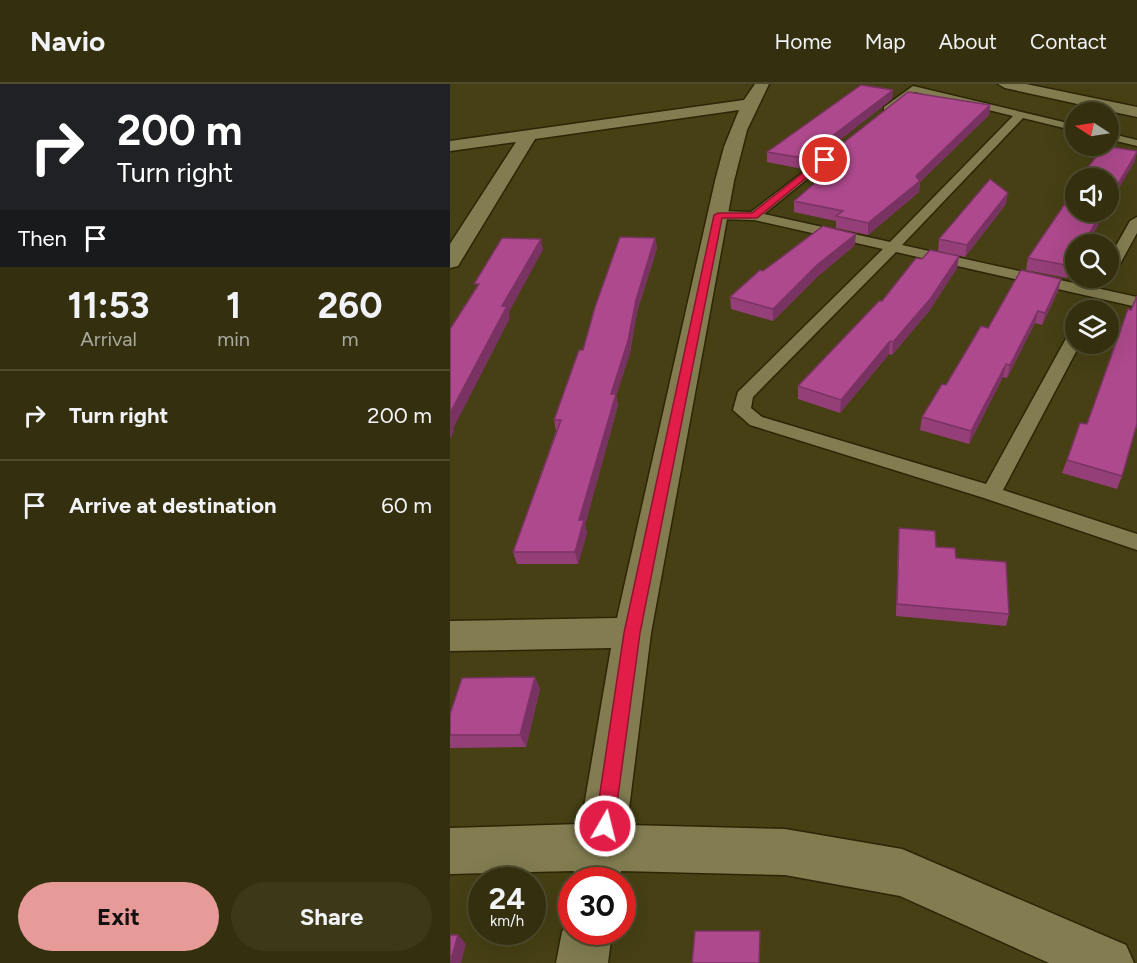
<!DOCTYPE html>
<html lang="en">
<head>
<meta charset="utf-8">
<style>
	:root { --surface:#34300f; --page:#3c3818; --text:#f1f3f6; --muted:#a9a99e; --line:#4e4b2f; --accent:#e69b98 }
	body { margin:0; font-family:Figtree,sans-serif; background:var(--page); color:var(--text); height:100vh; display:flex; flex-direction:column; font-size:22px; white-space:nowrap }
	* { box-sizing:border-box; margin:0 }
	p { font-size:20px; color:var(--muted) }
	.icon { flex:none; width:33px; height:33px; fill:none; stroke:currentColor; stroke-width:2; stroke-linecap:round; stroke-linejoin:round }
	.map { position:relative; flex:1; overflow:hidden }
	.drawer { display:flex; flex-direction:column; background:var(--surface); width:450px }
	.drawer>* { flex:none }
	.guide { background:#202124; color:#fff; overflow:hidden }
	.needle { width:39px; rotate:282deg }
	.controls { position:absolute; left:615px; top:18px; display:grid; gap:12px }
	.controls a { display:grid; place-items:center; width:54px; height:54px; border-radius:50%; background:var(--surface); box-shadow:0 6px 24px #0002,0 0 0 2px var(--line); font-size:30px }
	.speed { position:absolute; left:18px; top:783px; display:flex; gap:12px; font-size:30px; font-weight:700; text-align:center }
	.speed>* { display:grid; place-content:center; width:78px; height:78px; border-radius:50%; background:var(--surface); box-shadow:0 6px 24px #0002,0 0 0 2px var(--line); line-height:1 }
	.speed small { font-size:15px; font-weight:400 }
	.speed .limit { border:9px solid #d22; background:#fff; color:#111 }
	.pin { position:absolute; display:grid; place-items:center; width:51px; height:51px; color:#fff; margin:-26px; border:3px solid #fff; border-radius:50%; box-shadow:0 2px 6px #0007 }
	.me { position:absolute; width:66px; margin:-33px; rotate:8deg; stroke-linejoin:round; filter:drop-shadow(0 0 4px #0008) }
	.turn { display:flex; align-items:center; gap:21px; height:126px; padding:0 18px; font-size:27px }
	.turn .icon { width:78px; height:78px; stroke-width:2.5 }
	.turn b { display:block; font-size:42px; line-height:51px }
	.then { display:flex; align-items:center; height:57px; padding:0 18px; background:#0003; gap:12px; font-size:22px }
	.eta { display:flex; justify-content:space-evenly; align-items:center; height:102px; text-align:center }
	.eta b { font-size:36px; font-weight:700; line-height:42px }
	.primary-button { display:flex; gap:12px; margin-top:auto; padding:12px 18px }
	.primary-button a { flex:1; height:69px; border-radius:36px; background:var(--accent); color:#111; font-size:24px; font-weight:700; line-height:69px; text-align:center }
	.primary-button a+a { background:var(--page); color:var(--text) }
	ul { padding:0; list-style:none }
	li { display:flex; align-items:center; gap:18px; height:90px; padding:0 18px; border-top:2px solid var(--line) }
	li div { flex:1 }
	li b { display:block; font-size:22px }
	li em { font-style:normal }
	header { display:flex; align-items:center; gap:36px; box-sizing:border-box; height:84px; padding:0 30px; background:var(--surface); border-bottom:2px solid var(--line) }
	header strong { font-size:28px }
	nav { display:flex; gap:33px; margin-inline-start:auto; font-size:21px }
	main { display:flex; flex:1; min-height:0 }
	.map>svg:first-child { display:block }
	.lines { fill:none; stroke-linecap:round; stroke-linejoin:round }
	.service-casing { stroke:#2b2605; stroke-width:3 }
	.minor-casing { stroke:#2b2605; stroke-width:3 }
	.tertiary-casing { stroke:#2b2605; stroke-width:3 }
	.service { fill:#827c50; fill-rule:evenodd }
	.minor { fill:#827c50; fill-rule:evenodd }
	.tertiary { fill:#827c50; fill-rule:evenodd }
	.wall { fill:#953f78 }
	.shaded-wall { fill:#793362 }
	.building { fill:#ad498c; stroke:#793362; stroke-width:1.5 }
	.route { fill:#e11d48; stroke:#92132f; stroke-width:1.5 }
</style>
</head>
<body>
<header>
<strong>Navio</strong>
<nav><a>Home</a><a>Map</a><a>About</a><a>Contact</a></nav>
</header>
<main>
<section class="drawer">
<div class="guide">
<div class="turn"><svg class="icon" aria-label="right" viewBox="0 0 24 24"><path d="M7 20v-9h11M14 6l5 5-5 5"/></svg><div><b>200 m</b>Turn right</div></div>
<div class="then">Then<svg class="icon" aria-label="arrive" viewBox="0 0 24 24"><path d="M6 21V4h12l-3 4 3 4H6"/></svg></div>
</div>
<div class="eta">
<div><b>11:53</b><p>Arrival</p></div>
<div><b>1</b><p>min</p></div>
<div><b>260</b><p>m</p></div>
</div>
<ul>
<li><svg class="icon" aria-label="right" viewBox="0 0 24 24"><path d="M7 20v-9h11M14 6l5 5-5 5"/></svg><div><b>Turn right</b></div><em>200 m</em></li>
<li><svg class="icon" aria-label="arrive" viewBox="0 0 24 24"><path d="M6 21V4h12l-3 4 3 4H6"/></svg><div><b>Arrive at destination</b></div><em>60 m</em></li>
</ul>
<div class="primary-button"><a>Exit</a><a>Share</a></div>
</section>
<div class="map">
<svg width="687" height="879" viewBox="0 0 687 879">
	<rect width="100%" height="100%" fill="#464014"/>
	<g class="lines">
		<!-- service casing -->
		<g class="service-casing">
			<path id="service" d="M463 2 626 41V47L573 34 452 161 687 213V223L446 168 303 313 301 324 312 333 536 400 618 251 626 246V260H630L553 406 687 450V466L534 414 300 341 283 326 288 308 433 165 304 136 268 135 262 131 268 127 301 128 390 60 394 61V65L314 130 440 158 563 32 465 8 442 27H434V23Z
				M658 49 687 56V62L658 55Z
				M687 133V149L665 189 658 193V176L680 137Z"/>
		</g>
		<!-- minor casing -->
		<g class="minor-casing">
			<path id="minor" d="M305 0H319L297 46 284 97 201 549 177 741 335 745 452 765 676 861 684 879H599L450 812 335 791 171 787 170 796H122L124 787 0 790V744L131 740 161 564 0 567V537L167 534 265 97 274 63 289 26 85 55 11 177 8 182 0 184V160L66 58 0 67V57L294 16Z
				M122 829V848H162L158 879H106L112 848Z"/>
		</g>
		<!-- tertiary casing -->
		<g class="tertiary-casing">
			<path id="tertiary" d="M548 0H576L687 23V33L555 4Z"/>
		</g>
		<!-- service -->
		<use href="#service" class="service"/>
		<!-- minor -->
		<use href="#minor" class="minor"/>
		<!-- tertiary -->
		<use href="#tertiary" class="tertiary"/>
	</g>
	<!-- wall -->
	<path class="wall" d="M442 15 353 85 317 78V68Z
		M540 21 539 31 470 98 469 108 418 151 386 144V137L344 128V117L376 90 369 88V78Z
		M626 101V128H656L637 160H626V180L617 194 576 186 578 174 621 112 622 105Z
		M556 120 515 173 488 167 489 155Z
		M205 154 207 164 187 228 180 269 166 312 168 321 135 441 137 449 128 480H67L63 468 106 347 104 336 133 266Z
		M405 161 367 193 323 237 281 225 280 213 313 187Z
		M509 172 507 184 479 227 442 271 439 270 390 329 348 315V302L472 175Z
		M611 195 608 207 592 241 585 239 557 294 553 293 519 360 470 346 472 333 538 244Z
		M637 340 672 392 667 405 612 389 617 376Z
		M449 444 506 474 559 530 556 542 446 532 448 455Z
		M85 593 90 605 76 663 0 664V630Z"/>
	<!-- shaded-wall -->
	<path class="shaded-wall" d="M443 6 442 15 353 85V74Z
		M540 21 539 31 470 98 469 108 418 151V139Z
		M687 68 685 77 658 123V117Z
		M558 109 556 120 515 173 517 161Z
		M652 128H656L637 160H633Z
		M406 150 405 161 367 193 323 237V225L367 181Z
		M205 154 207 164 187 228 180 269 166 312 168 321 135 441 137 449 128 480 125 468 129 436 161 310 186 216Z
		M91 155 93 166 59 228 60 234 3 345 4 347 0 355V329L52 222Z
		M509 172 507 184 479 227 442 271 443 258Z
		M626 173V180L617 194 621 182Z
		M611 195 608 207 592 241 595 229Z
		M588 227 585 239 557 294 560 281Z
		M440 257 439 270 390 329 391 316Z
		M556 280 553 293 519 360 521 347Z
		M85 593 90 605 76 663 70 651Z
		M310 847V879H309Z
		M8 851 16 860 11 879H0Z"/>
	<!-- building -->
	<path class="building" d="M411 1 443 6 353 74 317 68Z
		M458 8 540 21 466 92 470 97 418 139 386 132 393 127 344 117 386 81 369 78Z
		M654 62 687 67V68L658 117V94H630Z
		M540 95 558 109 517 161 489 155Z
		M626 101V128H652L633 160H626V173L621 182 578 174 625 105H622Z
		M373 142 406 150 367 181 323 225 280 213 310 186 313 187Z
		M170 153 205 154 186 216 178 257 161 310H166L129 436H134L125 468H63L111 336H104L129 266H133L145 223Z
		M52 154 91 155 52 222H57L0 329V245L29 200H24Z
		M480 166 509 172 481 214 443 258 440 257 391 316 348 302 429 217H432L466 174 472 175Z
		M571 186 611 195 595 229 588 227 560 281 556 280 521 347 472 333 492 300 496 301 531 242 538 244Z
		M687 212V340L672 392 617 376 630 339 637 340 678 225 681 226Z
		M449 444 485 447 486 463 505 464 506 474 556 478 559 530 447 520Z
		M85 593 70 651H0V630L12 594Z
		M245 847H310L309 879H242Z
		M0 851H8L0 879Z"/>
	<!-- route -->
	<path class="route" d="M372 74 378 76 307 134H272L190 549 164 742 161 748 155 751 148 748 145 742 174 549 264 131 268 129H302Z"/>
</svg>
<div class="controls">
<a><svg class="needle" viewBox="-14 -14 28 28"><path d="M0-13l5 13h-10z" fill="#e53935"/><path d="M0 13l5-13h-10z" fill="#a9a99e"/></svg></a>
<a><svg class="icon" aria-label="sound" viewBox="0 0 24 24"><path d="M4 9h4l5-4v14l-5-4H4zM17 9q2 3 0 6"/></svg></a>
<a><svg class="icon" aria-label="search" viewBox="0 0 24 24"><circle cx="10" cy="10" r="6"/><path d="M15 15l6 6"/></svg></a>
<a><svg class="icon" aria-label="layers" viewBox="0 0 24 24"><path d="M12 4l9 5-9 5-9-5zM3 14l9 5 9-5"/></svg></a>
</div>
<div class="speed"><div>24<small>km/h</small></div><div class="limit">30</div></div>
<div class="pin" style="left:375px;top:76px;background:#d93025"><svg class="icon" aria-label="arrive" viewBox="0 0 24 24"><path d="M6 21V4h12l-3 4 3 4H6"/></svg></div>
<svg class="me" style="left:155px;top:742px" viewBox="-20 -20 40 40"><circle r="17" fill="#e11d48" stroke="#fff" stroke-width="3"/><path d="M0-11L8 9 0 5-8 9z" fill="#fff"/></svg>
</div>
</main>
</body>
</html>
